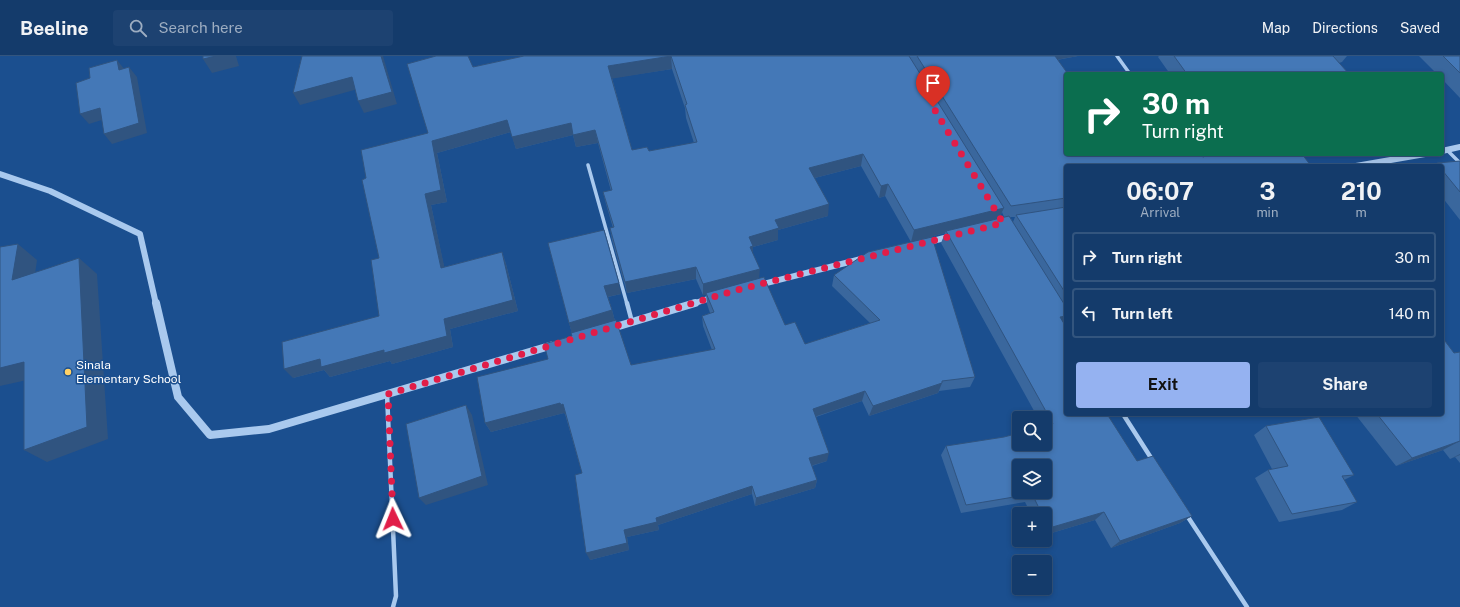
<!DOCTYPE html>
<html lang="en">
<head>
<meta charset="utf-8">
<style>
	:root { --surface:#143b6b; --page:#1d4271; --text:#f1f3f6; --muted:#9dadc1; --line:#33557e; --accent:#95b2f1 }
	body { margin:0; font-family:"Public Sans",sans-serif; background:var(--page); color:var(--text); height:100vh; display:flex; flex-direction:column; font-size:15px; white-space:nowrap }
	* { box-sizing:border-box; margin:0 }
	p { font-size:13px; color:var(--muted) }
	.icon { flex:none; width:22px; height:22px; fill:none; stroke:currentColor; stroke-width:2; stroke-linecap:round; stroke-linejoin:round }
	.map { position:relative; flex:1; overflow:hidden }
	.sheet { position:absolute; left:1064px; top:108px; width:380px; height:252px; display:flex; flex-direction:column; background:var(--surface); border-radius:4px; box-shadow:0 2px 6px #0003,0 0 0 1px var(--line) }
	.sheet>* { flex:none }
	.guide { position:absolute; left:1064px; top:16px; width:380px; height:84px; border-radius:4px; box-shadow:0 2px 6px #0003,0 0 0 1px var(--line); background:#0b6e4f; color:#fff; overflow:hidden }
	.tools { position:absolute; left:1012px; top:355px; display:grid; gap:8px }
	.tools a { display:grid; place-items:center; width:40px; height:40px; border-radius:4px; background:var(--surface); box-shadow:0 2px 6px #0003,0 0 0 1px var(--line); font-size:20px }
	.pin { position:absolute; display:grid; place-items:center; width:34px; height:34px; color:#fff; margin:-41px -17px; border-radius:50% 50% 50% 0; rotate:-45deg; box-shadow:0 0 4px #0007 }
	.pin .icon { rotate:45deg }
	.me { position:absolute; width:44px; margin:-22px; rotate:358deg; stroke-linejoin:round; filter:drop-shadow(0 0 3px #0008) }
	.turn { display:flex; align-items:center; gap:14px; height:84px; padding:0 12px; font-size:18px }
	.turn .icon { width:52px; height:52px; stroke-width:2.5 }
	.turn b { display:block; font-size:28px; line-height:34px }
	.eta { display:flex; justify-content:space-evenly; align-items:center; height:68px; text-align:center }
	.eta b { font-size:24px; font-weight:700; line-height:28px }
	.action { display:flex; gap:8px; margin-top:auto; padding:8px 12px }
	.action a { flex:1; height:46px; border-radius:4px; background:var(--accent); color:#111; font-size:16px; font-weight:700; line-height:46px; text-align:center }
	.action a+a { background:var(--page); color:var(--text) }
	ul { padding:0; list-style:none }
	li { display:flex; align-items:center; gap:12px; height:50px; margin:0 8px 6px; padding:0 4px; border:2px solid var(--line); border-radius:4px }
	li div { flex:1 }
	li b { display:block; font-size:15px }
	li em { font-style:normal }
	header { display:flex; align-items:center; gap:24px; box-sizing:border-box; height:56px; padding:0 20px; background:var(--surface); border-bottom:1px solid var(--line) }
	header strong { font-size:19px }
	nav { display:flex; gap:22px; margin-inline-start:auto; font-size:14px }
	.search { width:280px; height:36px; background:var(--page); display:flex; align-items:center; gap:10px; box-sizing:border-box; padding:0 14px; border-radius:4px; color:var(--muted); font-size:15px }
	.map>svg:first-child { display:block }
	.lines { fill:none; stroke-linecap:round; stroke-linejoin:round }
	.minor-far1 { stroke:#a9c9ee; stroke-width:3.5 }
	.minor { stroke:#a9c9ee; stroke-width:4.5 }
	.tertiary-far1 { stroke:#a9c9ee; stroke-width:6 }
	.tertiary { stroke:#a9c9ee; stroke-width:8 }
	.wall { fill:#3a679d; fill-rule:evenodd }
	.shaded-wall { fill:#305480 }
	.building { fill:#4478b7; stroke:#305480; fill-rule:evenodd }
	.route { stroke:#e11d48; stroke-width:7; stroke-dasharray:0 12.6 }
	.poi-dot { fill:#ffd166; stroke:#1b4f8f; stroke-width:1.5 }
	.labels { text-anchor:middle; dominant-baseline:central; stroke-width:3; stroke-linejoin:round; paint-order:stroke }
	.poi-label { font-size:12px; fill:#fff; stroke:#1b4f8f; text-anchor:start }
</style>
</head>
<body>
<header>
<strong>Beeline</strong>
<div class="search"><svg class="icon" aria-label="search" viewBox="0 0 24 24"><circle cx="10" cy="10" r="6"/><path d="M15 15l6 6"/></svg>Search here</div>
<nav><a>Map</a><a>Directions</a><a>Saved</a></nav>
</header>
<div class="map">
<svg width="1460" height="551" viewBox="0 0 1460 551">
	<rect width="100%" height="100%" fill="#1b4f8f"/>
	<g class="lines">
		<!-- minor-far1 -->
		<path class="minor-far1" d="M1117 0 1130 18
			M1447 94 1460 107
			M588 109 627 248"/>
		<!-- minor -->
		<path class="minor" d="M627 247 632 266
			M387 338 396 540 393 551
			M1123 358 1153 405
			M1186 458 1247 551"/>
		<!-- tertiary-far1 -->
		<path class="tertiary-far1" d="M1442 95 1460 91
			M1356 110 1425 98
			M0 118 50 135 140 178 156 248
			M925 187 952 180
			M759 229 865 202
			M692 248 714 241"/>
		<!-- tertiary -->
		<path class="tertiary" d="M156 247 178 341 210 379 269 373 553 289
			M609 273 695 247"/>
	</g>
	<!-- wall -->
	<path class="wall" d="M524 0H1078L1057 4 1066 98H1302L1066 110V266L1064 268 1066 358 1137 405 1192 460 1180 467 1111 492 1095 464 1045 479V458H1031L1025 446 961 457 941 399 946 390 1045 388V362H1038L941 187 945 177 911 186 885 140 879 142 861 110 815 122 828 160 778 174V184L753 191V198L759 222 785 269 805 288 870 267 832 230 834 219 975 321 970 331 939 335 938 337 869 360 862 345 816 361 827 405 812 410 817 424 815 432 755 450 752 438 658 469 659 474 627 481 629 494 590 504 582 417 565 358H564V357L491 376 485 367 548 303 572 280V277L569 267 548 187 621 238 608 241 612 254 615 265 631 309 712 294 703 270 702 260 710 257 707 248 706 239H703L696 223 627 237 612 184 610 172H613L606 148 603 136 611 135 598 87 576 91 573 79 516 93 511 76 437 97 447 146 431 149 444 211 502 196 506 208 518 255 450 273 453 291 392 308 390 305 330 321 324 314 293 322 379 260V202L366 122 428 77 473 11ZM672 13 685 52 686 62 694 87 649 95 632 94 612 22ZM1002 156 1004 161 999 162ZM1010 161H1015L1013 166Z
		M1159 0H1347L1342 6 1339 7 1349 18H1170L1158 1Z
		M1419 0H1460V42L1442 23V18H1437Z
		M1460 105V164L1442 141V110H1433L1437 107Z
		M1460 296V407L1455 401 1450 403 1443 394 1396 410 1355 358H1442L1454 297Z
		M1266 370 1354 419 1344 424 1357 446 1342 454 1279 466 1255 422 1268 414 1272 413 1254 379Z"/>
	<!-- shaded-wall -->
	<path class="shaded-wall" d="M216 0H236L239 10 212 17 203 3Z
		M381 0H383L397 48 364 57 358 45Z
		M671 0 672 13 610 23 608 10Z
		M1047 0H1078L1044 6Z
		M117 4 125 14H119Z
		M129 11 137 21 147 77 112 88 104 78Z
		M352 21 358 33 300 49 293 37Z
		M100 52 108 62 89 68 80 58Z
		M507 64 511 76 437 97 447 146 431 149 447 223 441 212 425 138 432 85Z
		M571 67 573 79 516 93 512 81Z
		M595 74 598 87 576 91 573 79Z
		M863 98 861 110 807 124 809 112Z
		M888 128 885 140 879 142 881 130Z
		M829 148 828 160 778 174V184L753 191V202L750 203 749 181 775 164Z
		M1004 152 998 164 946 175 945 177 911 186 914 174Z
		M18 188 37 204 32 240 12 224Z
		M502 196 506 208 518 255 450 273 453 291 392 308 390 305 330 321 324 314 293 322 284 313 320 303 384 294 444 263Z
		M79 202 97 218 108 383 47 406 24 394Z
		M696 211V223L627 237 625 226Z
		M760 213 759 224 706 237V239H703V228Z
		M619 227 621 238 607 241 604 230Z
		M612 254 615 265 572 278 569 267Z
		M1066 260V266L1063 270 1060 261Z
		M24 306 45 320 0 330V312Z
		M942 327 938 337 869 360 873 350Z
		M865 335 862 345 811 362 813 353Z
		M560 347 563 348 566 358H564V357L491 376 485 367Z
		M466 349 472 359 488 429 426 449 419 442Z
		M1460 385 1443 394 1396 410 1412 402Z
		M829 397 827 405 807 411 809 402Z
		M1460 398V399L1450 403Z
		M817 424 815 432 755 450 756 442Z
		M752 430V438L658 469 659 474 627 481 629 494 590 504 586 497 624 474 656 462Z
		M1104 456 1095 464 1045 479V476L1049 472Z
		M1192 460 1180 467 1111 492 1120 485Z"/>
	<!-- building -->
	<path class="building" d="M203 0H216L203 3Z
		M302 0H381L392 36 358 45 352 21 293 37Z
		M436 0H468L473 11 524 0H671L608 10 632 94 647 91 649 95 697 86 685 49 687 48 671 0H909L1004 152 914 174 888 128 881 130 863 98 809 112 829 148 775 164 779 172 749 181 753 190 750 191 760 213 703 228 696 211 625 226 610 172 614 171 603 136 612 134 595 74 573 79 571 67 512 81 507 64 432 85 441 134 425 138 441 212 502 196 513 244 444 263 447 280 384 297V294L321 311 320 303 284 313 282 286 379 260 371 204 379 202 362 124 366 122 361 94 428 77 407 8Z
		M917 0H1055L1068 18H1066V98H1199L1200 100 1204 101 1206 98H1302L1311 110H1066V142L1011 150Z
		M1174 0H1333L1349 18H1187Z
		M1443 0H1460V17Z
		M117 4 119 14 129 11 139 67 104 78 100 52 80 58 76 27 90 22 89 12Z
		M1460 105V136L1442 114V110H1439L1437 107Z
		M1066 151V238L1016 159Z
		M1009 160 1066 251V260L1060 261 1066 271V358H1107L1137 405 1153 400 1192 460 1120 485 1104 456 1049 472 1045 464V458H1042L1032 438 966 449 946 390 1004 381 1019 377V388H1045V370L1053 368 946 175ZM1019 410H1045V436H1019Z
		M604 174 619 227 604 230 612 254 569 267 548 187Z
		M932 181 975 321 942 325V327L873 350 865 335 813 353 829 397 809 402 817 424 756 442 752 430 656 462 657 466 624 474 627 487 586 497 575 419 582 417 563 348 561 349 560 347 485 367 477 321 548 303 544 288 572 280 571 277 616 264 631 309 715 293 702 260 714 256 706 237 764 221 785 269 795 266 805 288 880 264 834 219 868 196Z
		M18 188 12 224 79 202 87 371 24 394V306L0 312V191Z
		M1442 281 1454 297 1460 296V385L1412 402 1377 358H1442Z
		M466 349 482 420 419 442 406 368Z
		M1319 361 1354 419 1342 420 1357 446 1292 458 1268 414 1288 410 1266 370Z"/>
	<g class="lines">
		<!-- route -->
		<path class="route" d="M393 463 388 338 737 234 1003 167 933 51"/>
	</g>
	<!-- markers -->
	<circle class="poi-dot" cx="68" cy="316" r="4"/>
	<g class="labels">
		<!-- poi labels -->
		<g class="poi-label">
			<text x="76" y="309">Sinala<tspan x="76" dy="14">Elementary School</tspan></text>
		</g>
	</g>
</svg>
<div class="tools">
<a><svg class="icon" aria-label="search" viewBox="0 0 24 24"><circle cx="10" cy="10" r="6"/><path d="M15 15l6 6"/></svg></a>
<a><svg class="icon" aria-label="layers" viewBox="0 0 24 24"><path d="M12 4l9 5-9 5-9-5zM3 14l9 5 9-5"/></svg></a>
<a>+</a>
<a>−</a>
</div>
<div class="pin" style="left:933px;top:51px;background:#d93025"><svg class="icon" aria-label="arrive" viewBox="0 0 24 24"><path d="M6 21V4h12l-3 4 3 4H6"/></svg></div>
<svg class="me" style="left:393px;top:463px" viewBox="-20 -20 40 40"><path d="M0-17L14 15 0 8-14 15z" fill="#e11d48" stroke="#fff" stroke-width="4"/></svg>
<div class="guide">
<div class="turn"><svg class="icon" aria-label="right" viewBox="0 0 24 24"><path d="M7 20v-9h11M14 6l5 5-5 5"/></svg><div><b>30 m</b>Turn right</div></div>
</div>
<section class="sheet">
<div class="eta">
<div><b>06:07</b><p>Arrival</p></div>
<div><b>3</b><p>min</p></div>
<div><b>210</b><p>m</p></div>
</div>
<ul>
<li><svg class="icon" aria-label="right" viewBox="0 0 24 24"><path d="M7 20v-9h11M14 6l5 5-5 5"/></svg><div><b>Turn right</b></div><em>30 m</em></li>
<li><svg class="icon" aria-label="left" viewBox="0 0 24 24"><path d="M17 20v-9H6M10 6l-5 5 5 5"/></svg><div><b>Turn left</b></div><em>140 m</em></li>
</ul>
<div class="action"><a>Exit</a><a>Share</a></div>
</section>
</div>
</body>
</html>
